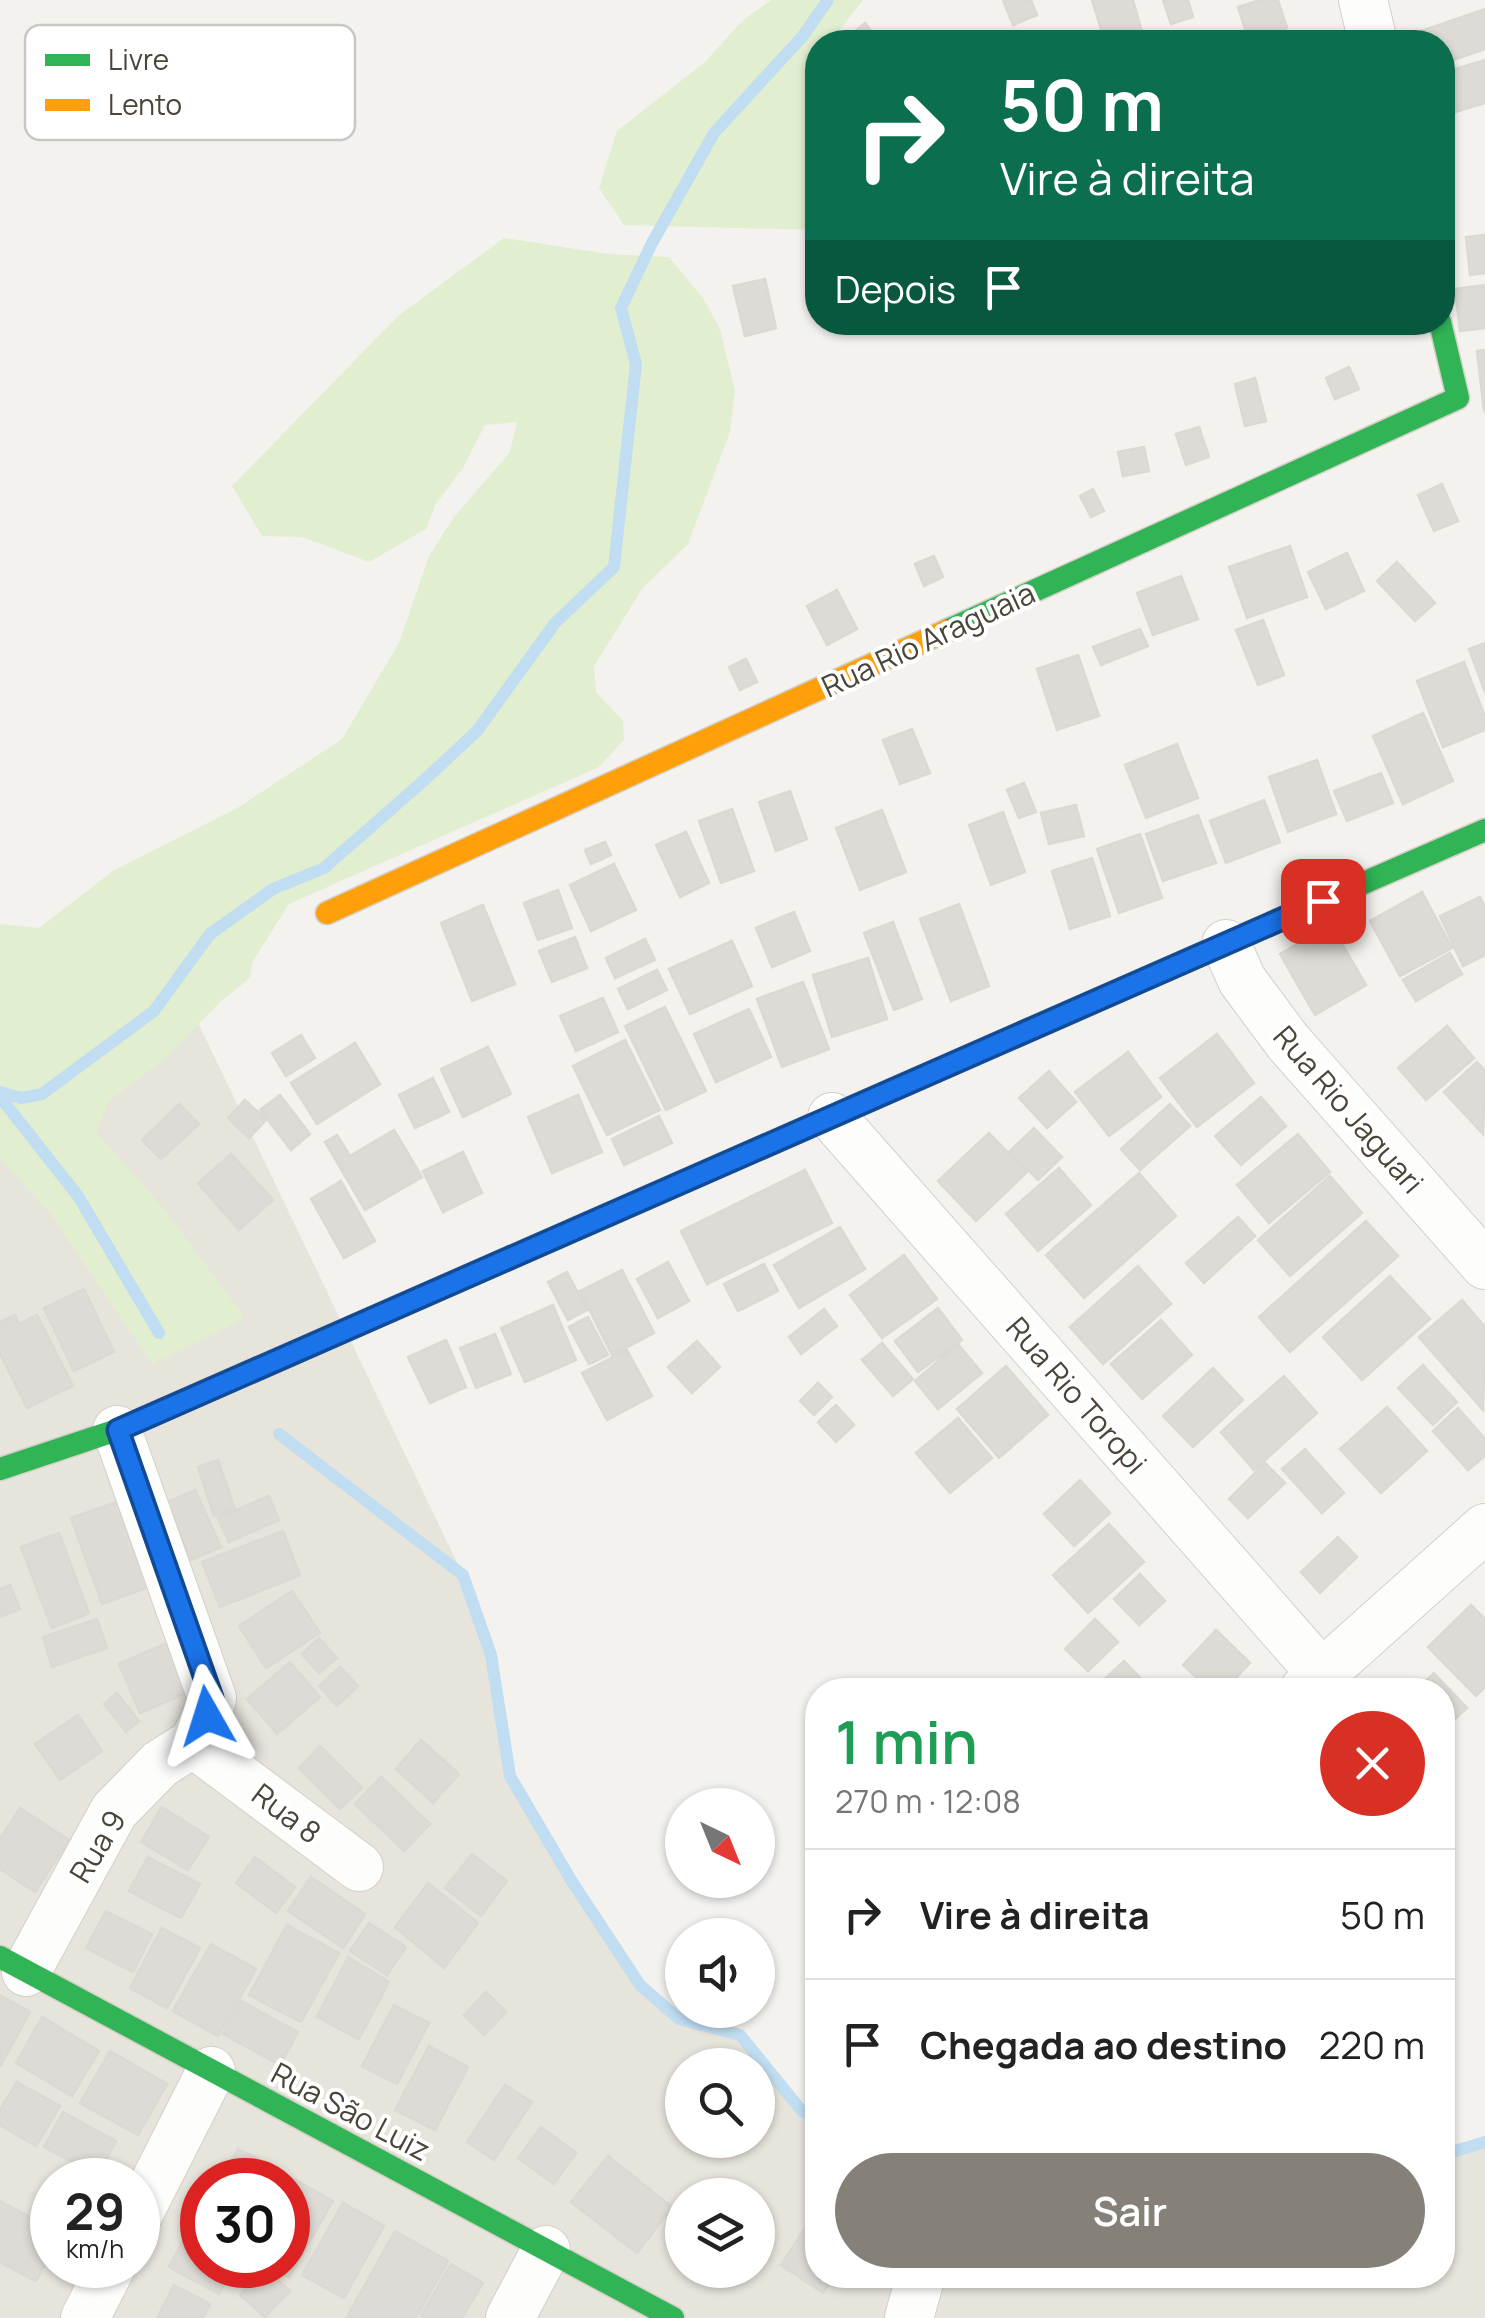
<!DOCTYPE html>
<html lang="pt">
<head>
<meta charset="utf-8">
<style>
	:root { --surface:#fff; --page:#f2f2f2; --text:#222; --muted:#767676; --line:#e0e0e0; --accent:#868178 }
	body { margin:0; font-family:Manrope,sans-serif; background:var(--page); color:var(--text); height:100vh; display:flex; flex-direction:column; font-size:38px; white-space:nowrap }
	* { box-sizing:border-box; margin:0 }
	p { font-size:32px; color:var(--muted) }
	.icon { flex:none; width:55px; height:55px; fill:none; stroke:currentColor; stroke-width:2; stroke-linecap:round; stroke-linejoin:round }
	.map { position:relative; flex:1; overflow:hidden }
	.details { position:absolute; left:805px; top:1678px; width:650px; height:610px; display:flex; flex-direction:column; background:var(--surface); border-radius:40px; box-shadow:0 2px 8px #0004 }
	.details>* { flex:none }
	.hud { position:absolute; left:805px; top:30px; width:650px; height:305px; border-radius:40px; box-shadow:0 2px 8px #0004; background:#0b6e4f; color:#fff; overflow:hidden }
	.needle { width:65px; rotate:137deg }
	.controls { position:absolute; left:665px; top:1788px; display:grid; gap:20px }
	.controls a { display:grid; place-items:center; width:110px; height:110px; border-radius:50%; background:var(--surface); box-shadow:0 2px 8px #0004; font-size:50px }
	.speed { position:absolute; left:30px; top:2158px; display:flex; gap:20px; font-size:50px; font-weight:700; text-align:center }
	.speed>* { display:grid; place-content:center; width:130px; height:130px; border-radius:50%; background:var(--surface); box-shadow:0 2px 8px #0004; line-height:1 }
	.speed small { font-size:25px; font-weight:400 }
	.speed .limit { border:15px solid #d22; background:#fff; color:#111 }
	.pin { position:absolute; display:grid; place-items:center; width:85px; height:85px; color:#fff; margin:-42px; border-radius:20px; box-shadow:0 5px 15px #0006 }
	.me { position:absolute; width:110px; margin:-55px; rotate:354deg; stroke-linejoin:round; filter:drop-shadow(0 0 8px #0008) }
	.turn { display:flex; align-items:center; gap:35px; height:210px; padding:0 30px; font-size:45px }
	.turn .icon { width:130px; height:130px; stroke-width:2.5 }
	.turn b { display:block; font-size:70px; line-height:85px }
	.then { display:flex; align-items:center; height:95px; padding:0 30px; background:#0003; gap:20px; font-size:38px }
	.round { display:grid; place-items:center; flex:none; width:105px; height:105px; border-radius:52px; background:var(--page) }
	.summary { display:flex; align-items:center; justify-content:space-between; height:170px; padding:0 30px }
	h1 { font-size:60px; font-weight:600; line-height:75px; color:#1e9e55 }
	.cta { display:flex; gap:20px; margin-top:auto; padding:20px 30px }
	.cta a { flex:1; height:115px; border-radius:60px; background:var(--accent); color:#fff; font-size:40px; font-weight:600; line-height:115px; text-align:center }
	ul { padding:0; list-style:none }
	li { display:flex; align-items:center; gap:30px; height:130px; padding:0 30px; border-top:2px solid var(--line) }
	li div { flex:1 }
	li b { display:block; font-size:38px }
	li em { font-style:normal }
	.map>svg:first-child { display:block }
	.residential { fill:#e7e4dc; fill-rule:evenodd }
	.green { fill:#e1eecf }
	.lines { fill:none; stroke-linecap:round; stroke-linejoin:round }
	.stream { stroke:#c0ddf1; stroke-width:12 }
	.building { fill:#dedbd6; stroke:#dcd9d4; stroke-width:2.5 }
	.street-casing { stroke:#d2d0cb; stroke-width:50 }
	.fast-casing { stroke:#d3cfc5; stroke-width:25 }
	.slow-casing { stroke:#d3cfc5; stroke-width:25 }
	.street { stroke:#fdfdfc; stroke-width:48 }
	.fast { stroke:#30b455; stroke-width:22 }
	.slow { stroke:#ff9f0a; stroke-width:22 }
	.route-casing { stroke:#114b97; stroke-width:25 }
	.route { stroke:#1a73e8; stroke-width:18 }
	.labels { text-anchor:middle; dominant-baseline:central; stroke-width:8; stroke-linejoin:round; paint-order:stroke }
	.street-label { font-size:30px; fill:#4b4439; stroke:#fff }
	.key { fill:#fff; stroke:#c9c7c4; stroke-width:2.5 }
	.key-label { font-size:28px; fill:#4b4439 }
</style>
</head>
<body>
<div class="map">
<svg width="1485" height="2318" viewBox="0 0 1485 2318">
	<rect width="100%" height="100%" fill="#f4f2ee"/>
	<!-- residential -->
	<path class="residential" d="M178 981 463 1575 491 1655 510 1776 571 1880 640 1985 679 2019 740 2035 801 2110 817 2120 818 2275H1442L1443 2155 1485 2142V2318H0V1027ZM682 2065H758V2140H682ZM52 2180H138V2265H52ZM202 2180H288V2265H202ZM682 2195H758V2270H682Z"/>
	<!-- green -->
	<path class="green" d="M771 0H863L830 42H818L817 230 624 225 599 188 617 131 705 62 742 21Z
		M504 238 608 254 669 257 703 298 720 329 735 390 730 432 688 544 642 589 594 666 596 692 623 721 624 740 599 767 289 904 253 961 250 978 221 1001 165 1059 109 1101 96 1132 166 1211 245 1318 152 1364 50 1213 0 1159V924L39 928 113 871 239 807 342 739 399 643 429 556 454 517 510 452 517 422 485 425 463 468 435 505 426 529 369 562 302 537 262 536 232 486 398 316Z"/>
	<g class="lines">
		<!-- stream -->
		<path class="stream" d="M0 1092 21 1098 42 1094 154 1011 210 934 273 889 324 868 420 784 477 731 555 623 614 567 636 364 621 308 652 243 714 133 802 37 828 0
			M0 1097 78 1196 159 1333
			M279 1434 463 1575 491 1655 510 1776 571 1880 640 1985 679 2019 740 2035 801 2110 818 2120
			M1442 2155 1485 2142"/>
	</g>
	<!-- building -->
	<path class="building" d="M1003 0H1031L1037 15 1013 25Z
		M1092 0H1133L1144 39 1131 42H1105Z
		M1163 0H1188L1193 17 1171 24Z
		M1260 0H1278L1287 28 1249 41 1238 7Z
		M1485 9V49L1442 64V42H1403L1401 38Z
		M865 23 880 42H852L848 37Z
		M1485 60V103L1442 116V73Z
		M1485 235V273L1470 275 1466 237Z
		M765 279 776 328 745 336 733 286Z
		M1485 285V328L1460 331 1455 289Z
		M1485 350V409L1484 410 1477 351Z
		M1349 367 1359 389 1335 399 1326 378Z
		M1255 378 1266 421 1245 426 1235 384Z
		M1199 427 1209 457 1186 465 1176 434Z
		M1144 447 1149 471 1123 476 1118 452Z
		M1442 484 1458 521 1434 531 1418 495Z
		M1093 489 1104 511 1091 517 1080 496Z
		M1290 546 1307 597 1247 618 1229 567Z
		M1347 553 1364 591 1326 609 1308 572Z
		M934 556 943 577 924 586 915 564Z
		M1397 562 1435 603 1415 621 1377 581Z
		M1181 576 1198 619 1153 635 1137 593Z
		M837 590 857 629 827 645 807 606Z
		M1263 620 1284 675 1258 685 1236 630Z
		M1140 629 1148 646 1101 665 1093 647Z
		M1485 643V692L1469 649Z
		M1078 655 1099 716 1057 730 1037 669Z
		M746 659 757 682 740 690 729 667Z
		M1464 662 1485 717V730L1443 747 1417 681Z
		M1423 713 1453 781 1403 804 1373 736Z
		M912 729 930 773 900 784 883 740Z
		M1177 744 1198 798 1146 818 1125 765Z
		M1317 760 1336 814 1288 832 1269 777Z
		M1381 773 1393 803 1347 821 1334 791Z
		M1024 783 1036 812 1019 818 1007 790Z
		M790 791 807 839 776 851 759 802Z
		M1264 800 1280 842 1226 863 1210 821Z
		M1076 805 1084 836 1049 844 1041 813Z
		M732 809 754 871 721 883 699 821Z
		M882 810 906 872 860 890 836 828Z
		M1003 812 1025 872 991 885 969 825Z
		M1198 815 1216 863 1163 881 1146 834Z
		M686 832 709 883 680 897 656 845Z
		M1140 834 1162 898 1119 913 1097 849Z
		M605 842 611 855 591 864 585 850Z
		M1092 858 1110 916 1070 929 1052 871Z
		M614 864 636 910 591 931 570 885Z
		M558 890 572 928 538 940 524 903Z
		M1422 892 1452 948 1400 976 1370 921Z
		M1480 897 1485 907V955L1463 966 1440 916Z
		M959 904 989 986 951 1001 920 919Z
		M483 905 515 984 472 1001 441 923Z
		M794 912 810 951 772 967 756 928Z
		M893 922 922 999 894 1010 864 933Z
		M1331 925 1366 985 1315 1015 1280 954Z
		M575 937 587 968 552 982 539 951Z
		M645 939 655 960 615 978 606 958Z
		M732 941 752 986 690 1014 669 969Z
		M1450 953 1462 974 1416 1001 1403 980Z
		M868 958 887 1019 832 1037 813 975Z
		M657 970 667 990 628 1009 618 989Z
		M803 982 829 1049 782 1067 757 999Z
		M603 998 618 1032 576 1051 560 1016Z
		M665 1007 706 1091 666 1110 625 1026Z
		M749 1009 771 1057 716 1082 694 1034Z
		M1447 1026 1474 1058 1426 1100 1398 1068Z
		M1217 1034 1254 1083 1197 1127 1160 1078Z
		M301 1035 315 1058 286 1076 272 1053Z
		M625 1040 660 1110 607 1135 573 1066Z
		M355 1043 380 1084 317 1124 291 1083Z
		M488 1047 511 1094 463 1117 441 1069Z
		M1128 1052 1161 1097 1109 1136 1075 1092Z
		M1477 1062 1485 1071 1483 1134 1444 1092Z
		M1049 1071 1076 1102 1047 1128 1019 1098Z
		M433 1078 449 1112 415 1128 399 1095Z
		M280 1095 310 1134 291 1150 260 1110Z
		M578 1095 602 1152 552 1173 528 1117Z
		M1261 1097 1286 1126 1241 1165 1215 1136Z
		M245 1100 266 1120 249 1138 228 1118Z
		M179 1104 199 1124 161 1159 142 1140Z
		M1170 1104 1190 1126 1140 1170 1121 1149Z
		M659 1116 672 1143 624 1165 612 1139Z
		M1034 1128 1062 1157 1038 1180 1010 1151Z
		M394 1130 422 1177 365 1210 325 1142 337 1135 350 1156Z
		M989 1133 1027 1172 976 1221 938 1181Z
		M1298 1134 1330 1172 1269 1223 1237 1185Z
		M463 1152 482 1193 443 1212 423 1171Z
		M231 1154 273 1200 239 1230 198 1183Z
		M1059 1168 1091 1205 1038 1251 1006 1214Z
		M805 1170 832 1223 707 1284 681 1231Z
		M1139 1173 1176 1216 1084 1298 1046 1255Z
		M1330 1176 1362 1213 1290 1276 1258 1240Z
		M341 1181 375 1241 344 1258 311 1199Z
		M1238 1217 1255 1236 1204 1283 1186 1263Z
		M1366 1221 1398 1256 1290 1352 1259 1317Z
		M840 1227 865 1269 799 1308 774 1265Z
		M904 1255 937 1299 882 1338 850 1295Z
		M668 1262 689 1301 658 1318 637 1279Z
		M764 1264 778 1291 738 1311 724 1284Z
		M1138 1266 1171 1304 1103 1364 1070 1327Z
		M622 1270 654 1333 612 1355 580 1291Z
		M567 1272 587 1310 568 1320 548 1282Z
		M1390 1276 1430 1319 1362 1380 1323 1337Z
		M84 1289 114 1352 74 1371 44 1308Z
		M1462 1300 1485 1327 1483 1410 1419 1337Z
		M553 1305 576 1360 525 1382 501 1328Z
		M938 1308 962 1340 918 1372 895 1341Z
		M824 1309 837 1326 801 1354 789 1337Z
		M15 1315 19 1324 37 1315 73 1386 27 1408 0 1354V1322Z
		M588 1317 608 1355 589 1364 569 1327Z
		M1161 1320 1192 1355 1142 1399 1111 1364Z
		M495 1334 511 1374 476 1388 460 1348Z
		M446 1340 466 1387 430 1403 408 1357Z
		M697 1341 720 1367 692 1393 668 1367Z
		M882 1343 913 1379 893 1396 862 1360Z
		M958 1344 982 1373 938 1409 915 1381Z
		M627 1350 652 1396 607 1420 582 1373Z
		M1423 1365 1457 1402 1433 1425 1398 1388Z
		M1006 1366 1048 1415 999 1458 957 1409Z
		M1213 1368 1243 1400 1193 1447 1163 1416Z
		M1284 1376 1317 1413 1254 1470 1221 1432Z
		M818 1383 832 1397 814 1415 800 1401Z
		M836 1405 854 1425 836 1442 818 1422Z
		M1387 1407 1427 1451 1381 1493 1340 1449Z
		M1458 1408 1485 1439V1456L1468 1470 1433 1431Z
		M958 1418 992 1458 950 1493 916 1453Z
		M1305 1449 1344 1493 1322 1513 1282 1469Z
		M218 1460 235 1509 214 1516 198 1467Z
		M1265 1463 1285 1483 1248 1518 1229 1499Z
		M1080 1480 1110 1513 1074 1546 1044 1514Z
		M195 1490 221 1547 191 1560 166 1503Z
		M269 1496 279 1520 229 1542 218 1518Z
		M125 1499 155 1585 102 1604 71 1518Z
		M1109 1524 1144 1562 1088 1613 1053 1575Z
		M283 1531 300 1575 220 1607 202 1562Z
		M59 1533 89 1613 52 1628 21 1547Z
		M1338 1537 1357 1557 1320 1593 1301 1572Z
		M1140 1574 1165 1601 1139 1625 1114 1599Z
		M10 1585 20 1609 0 1617V1589Z
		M292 1591 320 1633 266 1668 239 1626Z
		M1471 1605 1485 1619V1687L1476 1696 1428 1647Z
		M97 1619 107 1648 52 1667 43 1637Z
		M1095 1619 1118 1642 1088 1671 1065 1649Z
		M1216 1630 1250 1663 1224 1690H1210L1183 1665Z
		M319 1638 337 1658 319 1673 302 1654Z
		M169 1642 191 1691 140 1713 119 1664Z
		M1124 1661 1152 1690H1093Z
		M290 1662 320 1697 277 1734 247 1699Z
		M340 1667 358 1686 337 1706 319 1686Z
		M1434 1673 1467 1708 1442 1731V1690H1416Z
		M117 1693 139 1721 126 1732 104 1704Z
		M78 1715 102 1751 60 1780 35 1744Z
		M421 1740 459 1774 433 1803 396 1769Z
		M320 1746 362 1788 340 1809 299 1768Z
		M381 1777 430 1824 404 1851 355 1804Z
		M162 1807 209 1837 188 1870 141 1842Z
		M20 1808 69 1840 35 1892 0 1869V1839Z
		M472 1854 507 1881 481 1916 445 1888Z
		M148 1857 200 1884 181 1918 129 1891Z
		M255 1857 295 1887 276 1913 236 1883Z
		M311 1877 365 1914 343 1948 288 1911Z
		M428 1883 478 1923 444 1968 395 1927Z
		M106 1911 152 1934 133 1972 86 1948Z
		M369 1923 406 1947 387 1975 350 1951Z
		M287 1925 339 1953 301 2022 249 1995Z
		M162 1928 200 1948 167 2008 130 1988Z
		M211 1944 256 1969 218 2036 173 2011Z
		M348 1957 389 1982 359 2039 317 2017Z
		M486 1992 506 2012 484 2035 464 2015Z
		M0 1995 30 2012 0 2067Z
		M241 2001 298 2032 280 2065 223 2034Z
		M394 2005 429 2023 397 2084 362 2066Z
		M42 2017 99 2051 72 2096 16 2063Z
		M429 2046 468 2067 435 2130 395 2110Z
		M110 2051 167 2084 138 2135 80 2103Z
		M17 2082 60 2106 36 2146 0 2125V2110Z
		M505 2085 532 2102 494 2160 467 2142Z
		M63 2112 116 2141 98 2175 44 2147Z
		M541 2127 576 2153 554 2184 518 2158Z
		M238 2149 278 2169 272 2180H222Z
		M608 2156 672 2207 637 2253 571 2202Z
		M292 2178 333 2201 289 2277 269 2265H288V2185Z
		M0 2201 52 2229V2251L36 2281 0 2262Z
		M343 2203 384 2226 344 2298 302 2275Z
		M811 2219 818 2223V2275H835L823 2293 781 2265Z
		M395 2231 448 2261 416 2318 347 2317Z
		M187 2233 202 2241V2265H234L219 2294 169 2267Z
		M451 2264 483 2283 462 2318H425L421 2316Z
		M265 2268 290 2291 265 2317 240 2295Z
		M174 2285 210 2304 203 2318H157Z"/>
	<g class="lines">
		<!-- street casing -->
		<g class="street-casing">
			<path id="street" d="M1363 0 1373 42
				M1226 944 1242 980 1288 1042 1485 1265
				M832 1117 1322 1674
				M117 1430 212 1698 207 1717 193 1743
				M1304 1690 1485 1528
				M193 1743 359 1867
				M26 1972 114 1811 160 1764 193 1743
				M138 2215 211 2071
				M85 2318 112 2265
				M510 2318 546 2250
				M909 2318 921 2275"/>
		</g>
		<!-- fast casing -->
		<g class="fast-casing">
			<path id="fast" d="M946 631 1458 398 1440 322
				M1272 923 1485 830
				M0 1469 117 1430 894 1089
				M0 1957 673 2318"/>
		</g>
		<!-- slow casing -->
		<g class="slow-casing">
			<path id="slow" d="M327 913 946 631
				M894 1089 1272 923"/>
		</g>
		<!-- street -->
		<use href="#street" class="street"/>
		<!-- fast -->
		<use href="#fast" class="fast"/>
		<!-- slow -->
		<use href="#slow" class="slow"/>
	</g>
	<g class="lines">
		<!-- route casing -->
		<g class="route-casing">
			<path id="route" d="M207 1716 212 1698 118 1430 1323 901"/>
		</g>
		<!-- route -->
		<use href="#route" class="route"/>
	</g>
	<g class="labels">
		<!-- street labels -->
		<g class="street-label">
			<text transform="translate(928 639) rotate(-25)">Rua Rio Araguaia</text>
			<text transform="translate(1349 1109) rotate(49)">Rua Rio Jaguari</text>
			<text transform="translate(1077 1395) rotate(49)">Rua Rio Toropi</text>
			<text transform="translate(287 1813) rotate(37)">Rua 8</text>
			<text transform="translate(97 1846) rotate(-59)">Rua 9</text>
			<text transform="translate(351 2111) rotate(28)">Rua São Luiz</text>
		</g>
	</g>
	<!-- legend -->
	<rect x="25" y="25" width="330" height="115" rx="15" class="key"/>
	<rect x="45" y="54" width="45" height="12" fill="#30b455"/>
	<rect x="45" y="99" width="45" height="12" fill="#ff9f0a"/>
	<g class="key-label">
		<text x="108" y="70">Livre</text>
		<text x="108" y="115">Lento</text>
	</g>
</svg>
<div class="controls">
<a><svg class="needle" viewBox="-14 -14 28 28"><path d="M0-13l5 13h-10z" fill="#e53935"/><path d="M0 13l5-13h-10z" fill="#767676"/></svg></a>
<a><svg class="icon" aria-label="sound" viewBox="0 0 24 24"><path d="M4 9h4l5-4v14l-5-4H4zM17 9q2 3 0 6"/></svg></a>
<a><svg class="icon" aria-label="search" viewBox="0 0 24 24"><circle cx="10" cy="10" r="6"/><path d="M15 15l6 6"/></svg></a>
<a><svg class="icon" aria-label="layers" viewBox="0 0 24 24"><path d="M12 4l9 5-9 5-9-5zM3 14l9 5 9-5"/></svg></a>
</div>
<div class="speed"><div>29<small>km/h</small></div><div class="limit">30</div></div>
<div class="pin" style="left:1323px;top:901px;background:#d93025"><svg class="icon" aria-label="arrive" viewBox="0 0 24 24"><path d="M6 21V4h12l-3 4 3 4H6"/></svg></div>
<svg class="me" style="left:207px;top:1716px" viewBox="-20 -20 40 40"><path d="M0-17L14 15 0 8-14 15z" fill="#1a73e8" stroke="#fff" stroke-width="4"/></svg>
<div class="hud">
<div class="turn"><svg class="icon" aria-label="right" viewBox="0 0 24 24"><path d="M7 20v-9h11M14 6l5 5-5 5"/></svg><div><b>50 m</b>Vire à direita</div></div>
<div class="then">Depois<svg class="icon" aria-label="arrive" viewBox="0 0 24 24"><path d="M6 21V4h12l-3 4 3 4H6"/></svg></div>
</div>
<section class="details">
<div class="summary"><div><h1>1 min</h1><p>270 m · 12:08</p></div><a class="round" style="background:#d93025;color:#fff"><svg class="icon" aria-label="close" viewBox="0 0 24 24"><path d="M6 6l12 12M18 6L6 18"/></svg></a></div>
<ul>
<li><svg class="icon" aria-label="right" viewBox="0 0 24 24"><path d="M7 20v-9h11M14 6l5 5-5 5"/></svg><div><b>Vire à direita</b></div><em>50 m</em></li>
<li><svg class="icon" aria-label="arrive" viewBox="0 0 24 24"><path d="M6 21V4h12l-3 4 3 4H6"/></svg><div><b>Chegada ao destino</b></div><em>220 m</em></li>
</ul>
<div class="cta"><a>Sair</a></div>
</section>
</div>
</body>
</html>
